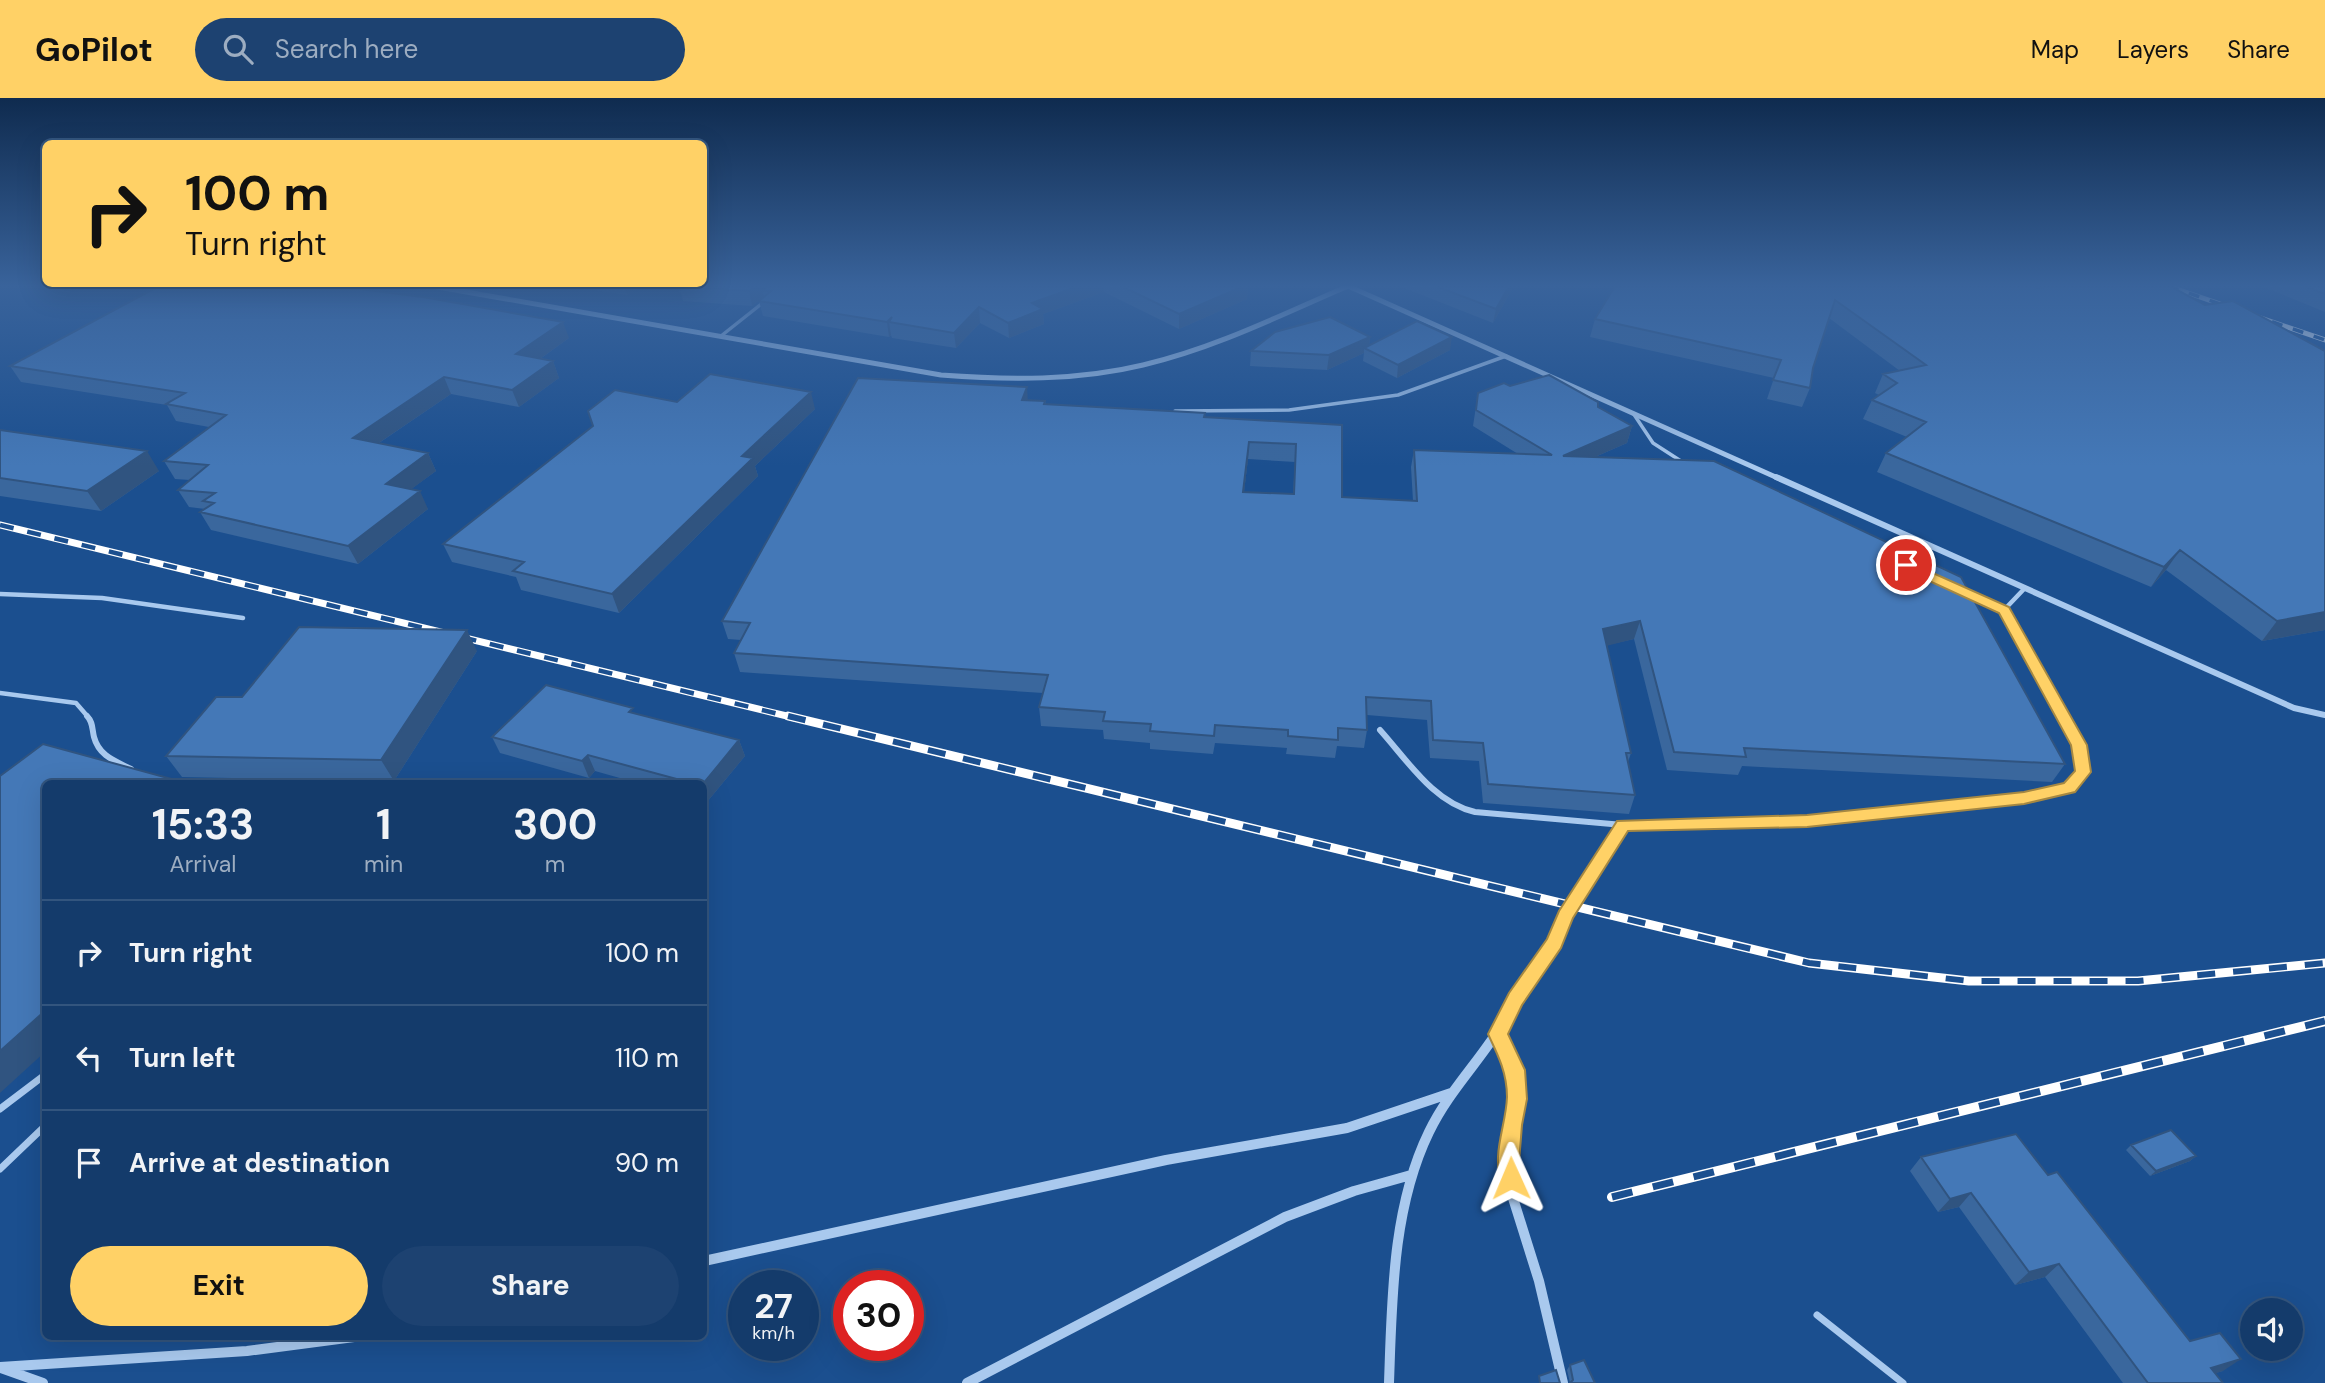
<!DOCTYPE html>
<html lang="en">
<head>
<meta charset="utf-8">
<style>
	:root { --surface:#143b6b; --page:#1d4271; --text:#f1f3f6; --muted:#9dadc1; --line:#33557e; --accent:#ffd166 }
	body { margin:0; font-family:"DM Sans",sans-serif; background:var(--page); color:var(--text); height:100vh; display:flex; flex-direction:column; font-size:26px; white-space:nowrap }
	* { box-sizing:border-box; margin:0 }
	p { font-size:23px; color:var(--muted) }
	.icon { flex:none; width:38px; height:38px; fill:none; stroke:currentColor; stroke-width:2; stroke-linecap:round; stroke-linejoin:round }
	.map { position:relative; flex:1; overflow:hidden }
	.sheet { position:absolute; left:42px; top:682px; width:665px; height:560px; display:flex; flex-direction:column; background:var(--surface); border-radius:10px; box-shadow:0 7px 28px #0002,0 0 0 2px var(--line) }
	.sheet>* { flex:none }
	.banner { position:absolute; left:42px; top:42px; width:665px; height:147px; border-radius:10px; box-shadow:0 7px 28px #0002,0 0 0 2px var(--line); background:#ffd166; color:#111; overflow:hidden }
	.controls { position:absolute; left:2240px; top:1200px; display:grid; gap:14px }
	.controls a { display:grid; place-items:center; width:63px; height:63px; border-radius:50%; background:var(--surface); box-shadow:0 7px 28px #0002,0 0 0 2px var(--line); font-size:35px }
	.speed { position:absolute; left:728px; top:1172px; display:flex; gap:14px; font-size:35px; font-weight:700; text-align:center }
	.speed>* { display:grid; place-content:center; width:91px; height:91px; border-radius:50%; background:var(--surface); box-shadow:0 7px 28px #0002,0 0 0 2px var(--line); line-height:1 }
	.speed small { font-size:18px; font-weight:400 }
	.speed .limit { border:10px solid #d22; background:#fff; color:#111 }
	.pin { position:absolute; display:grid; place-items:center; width:60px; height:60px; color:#fff; margin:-30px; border:4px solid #fff; border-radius:50%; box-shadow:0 2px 7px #0007 }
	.me { position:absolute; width:77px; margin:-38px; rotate:359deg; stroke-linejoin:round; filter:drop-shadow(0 0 5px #0008) }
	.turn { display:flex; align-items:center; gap:24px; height:147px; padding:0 28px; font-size:32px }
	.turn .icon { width:91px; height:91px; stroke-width:2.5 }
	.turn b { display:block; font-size:49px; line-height:60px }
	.eta { display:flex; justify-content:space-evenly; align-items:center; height:119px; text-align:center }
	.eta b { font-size:42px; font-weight:700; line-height:49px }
	.button { display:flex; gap:14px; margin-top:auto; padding:14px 28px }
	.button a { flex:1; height:80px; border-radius:42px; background:var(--accent); color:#111; font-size:28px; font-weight:700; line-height:80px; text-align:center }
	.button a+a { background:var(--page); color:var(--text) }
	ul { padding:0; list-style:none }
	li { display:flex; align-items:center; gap:21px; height:105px; padding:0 28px; border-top:2px solid var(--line) }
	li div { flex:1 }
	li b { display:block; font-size:26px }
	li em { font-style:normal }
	header { display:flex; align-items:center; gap:42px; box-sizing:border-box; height:98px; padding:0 35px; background:var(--accent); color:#111 }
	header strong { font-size:33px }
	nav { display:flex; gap:38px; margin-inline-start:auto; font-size:24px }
	.search { width:490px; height:63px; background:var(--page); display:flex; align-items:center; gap:18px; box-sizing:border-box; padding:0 24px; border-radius:38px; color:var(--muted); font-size:26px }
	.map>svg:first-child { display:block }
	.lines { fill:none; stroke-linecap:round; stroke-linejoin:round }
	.lane-far3 { stroke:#a9c9ee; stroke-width:3.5 }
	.lane-far2 { stroke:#a9c9ee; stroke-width:4.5 }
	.lane-far1 { stroke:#a9c9ee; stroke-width:6 }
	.lane { stroke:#a9c9ee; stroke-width:7 }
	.street-far3 { stroke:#a9c9ee; stroke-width:5 }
	.street-far2 { stroke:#a9c9ee; stroke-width:6 }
	.street-far1 { stroke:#a9c9ee; stroke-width:8 }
	.street { stroke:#a9c9ee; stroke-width:10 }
	.rail-far3-casing { stroke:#fff; stroke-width:5 }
	.rail-far2-casing { stroke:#fff; stroke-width:7 }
	.rail-far1-casing { stroke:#fff; stroke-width:9 }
	.rail-casing { stroke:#fff; stroke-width:10 }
	.rail-far3 { stroke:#1b4f8f; stroke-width:3.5; stroke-dasharray:11; stroke-linecap:butt }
	.rail-far2 { stroke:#1b4f8f; stroke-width:4.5; stroke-dasharray:14; stroke-linecap:butt }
	.rail-far1 { stroke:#1b4f8f; stroke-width:6; stroke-dasharray:18; stroke-linecap:butt }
	.rail { stroke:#1b4f8f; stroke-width:7; stroke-dasharray:21; stroke-linecap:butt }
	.wall { fill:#3a679d; fill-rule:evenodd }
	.shaded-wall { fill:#305480 }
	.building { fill:#4478b7; stroke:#305480; stroke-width:2; fill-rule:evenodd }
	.route { fill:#ffd166; stroke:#a68842; stroke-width:2 }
</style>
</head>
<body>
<header>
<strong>GoPilot</strong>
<div class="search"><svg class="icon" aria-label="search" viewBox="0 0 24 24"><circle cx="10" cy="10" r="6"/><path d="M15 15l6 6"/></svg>Search here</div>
<nav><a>Map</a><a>Layers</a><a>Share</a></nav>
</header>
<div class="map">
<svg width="2325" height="1285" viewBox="0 0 2325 1285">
	<rect width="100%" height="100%" fill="#1b4f8f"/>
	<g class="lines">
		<!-- lane-far3 -->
		<path class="lane-far3" d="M721 238 765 203
			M1175 313 1289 312 1398 297 1506 258
			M1633 315 1653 345 1684 365"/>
		<!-- lane-far2 -->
		<path class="lane-far2" d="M1966 495 2004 512 2064 620
			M0 496 102 500 243 520
			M2004 512 2025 490
			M0 595 76 605 89 620"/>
		<!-- lane-far1 -->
		<path class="lane-far1" d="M87 618C93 624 92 631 94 639 99 658 115 663 131 671
			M1380 632C1407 662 1434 705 1475 714L1623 727 1807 723 2024 700 2070 690 2083 675 2079 647 2063 618
			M1602 759 1623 727"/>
		<!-- lane -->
		<path class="lane" d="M0 1011 46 976
			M0 1071 46 1027
			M1817 1217 1903 1285"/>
		<!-- street-far3 -->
		<path class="street-far3" d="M432 188 941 277C1009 282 1077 283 1143 267 1215 250 1281 217 1348 188
			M1348 188 1780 381"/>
		<!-- street-far2 -->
		<path class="street-far2" d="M1776 379 2294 610 2325 617"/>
		<!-- street-far1 -->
		<path class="street-far1" d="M1508 917 1554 844 1565 818 1602 759"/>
		<!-- street -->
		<path class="street" d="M1498 935 1515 972 1517 1001 1511 1027 1509 1064 1512 1097 1539 1183 1563 1285
			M704 1163 1166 1062 1347 1030 1451 995
			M0 1269 247 1253 354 1239
			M1 1270 43 1285
			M967 1285 1285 1119 1354 1093 1411 1077
			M1389 1285C1392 1202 1392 1110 1429 1034 1450 990 1486 957 1509 915"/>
		<!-- rail-far3 casing -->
		<g class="rail-far3-casing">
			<path id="rail-far3" d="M2168 188 2325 242"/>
		</g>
		<!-- rail-far2 casing -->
		<g class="rail-far2-casing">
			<path id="rail-far2" d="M0 427 795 620"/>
		</g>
		<!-- rail-far1 casing -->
		<g class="rail-far1-casing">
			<path id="rail-far1" d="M788 618 1809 865 1969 883H2138L2325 865"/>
		</g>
		<!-- rail casing -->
		<g class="rail-casing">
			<path id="rail" d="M1612 1099 2325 923"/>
		</g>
		<!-- rail-far3 -->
		<use href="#rail-far3" class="rail-far3"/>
		<!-- rail-far2 -->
		<use href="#rail-far2" class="rail-far2"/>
		<!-- rail-far1 -->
		<use href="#rail-far1" class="rail-far1"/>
		<!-- rail -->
		<use href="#rail" class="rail"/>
	</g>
	<!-- wall -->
	<path class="wall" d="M567 188H641L627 197Z
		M679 188H1248L1247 201 1179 231 1104 194 1043 216 1044 226 1009 240 980 225 956 250 892 240 891 237 889 239 763 218 759 203 764 199 752 208 683 203Z
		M1399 188H1514L1493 225Z
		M1615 188 2205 207 2325 253V532L2262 543 2166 472 2151 489 1877 374 1886 355 1907 339 1863 321 1872 302 1879 297 1875 295 1883 276 1900 273 1829 220 1813 270 1810 290 1802 309 1767 301 1774 280 1590 239 1595 221Z
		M2262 188H2325V214Z
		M1370 239 1369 248 1450 252 1397 280 1363 263 1364 255 1327 272 1250 268 1251 253Z
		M569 240 540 261 553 263 559 280 519 309 451 296 379 345 428 355 436 373 411 391 428 411 358 466 211 432 200 414 205 411 189 409 178 392 190 382 175 381 164 363 209 329 176 323 167 307 21 284 10 268Z
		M1510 288 1598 309 1632 328 1627 345 1595 359 2065 666 2052 684 1742 668 1738 677 1667 672 1634 541 1607 547 1631 655 1628 664 1635 697 1629 716 1483 705 1479 663 1430 660 1427 622 1367 617V632L1364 650 1337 648 1335 660 1286 656 1287 650 1215 645 1213 656 1150 651V645L1104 641 1103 632 1041 628 1039 609 1043 595 740 574 734 555 741 542 728 541 722 523 1028 302 1045 303 1046 306 1205 319 1342 327V399L1413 403 1411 369 1414 352 1518 356 1473 328 1478 295ZM1248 361 1295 364 1293 396 1244 394Z
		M677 304 815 311 755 368 758 378 619 515 521 492 516 479 452 464 443 446Z
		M0 332 159 373 101 413 0 398Z
		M477 553 394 683 182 679 166 658Z
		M634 615 739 642 745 658 707 704 704 703V686H641L595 673 589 680 500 655 492 639Z
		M2131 1047 2196 1058 2190 1063 2150 1078 2126 1052Z
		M1921 1059 2048 1077 2190 1243 2223 1273 2215 1275 2223 1285H2123L2045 1179 2015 1187 1959 1109 1938 1114 1910 1073Z
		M1570 1267 1595 1285H1570L1567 1272Z"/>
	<!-- shaded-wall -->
	<path class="shaded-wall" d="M624 188H641L627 197Z
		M756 188H780L762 193 764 199 752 208 749 193Z
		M1079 188H1104V194L1043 216 1044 226 1009 240 1008 225 1032 205Z
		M1244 188H1248L1247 201 1179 231V216Z
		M1509 188H1514L1493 225 1496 211Z
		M979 209 980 225 956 250 954 235Z
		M892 219 889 224 891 237 889 239 887 224Z
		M563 224 569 240 523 273 516 256Z
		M1370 239 1369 252 1364 250V255L1327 272 1329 257Z
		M1452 239 1450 252 1397 280 1398 267Z
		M553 263 559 280 519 309 512 292Z
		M444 279 451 296 361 357 353 340Z
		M1027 289 1028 306 1022 302Z
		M811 294 815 311 755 368 758 378 619 515 612 496 742 358Z
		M1632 328 1627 345 1558 375 1563 358Z
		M1249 344 1248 361 1242 411 1243 394Z
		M147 353 159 373 101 413 87 393Z
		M428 355 436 373 394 404 386 386Z
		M420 393 428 411 358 466 348 448Z
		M2180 452 2166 472 2151 489 2164 469Z
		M2325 514V532L2262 543 2277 523Z
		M1640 523 1634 541 1598 550 1603 531Z
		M467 532 477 553 394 683 381 662Z
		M739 642 745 658 707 704 704 693V686Z
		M588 657 595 673 589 680 582 663Z
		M46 912V953L0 995V953Z
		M2196 1058 2190 1063 2150 1078 2156 1073Z
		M1971 1095 1959 1109 1938 1114 1950 1101Z
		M2059 1166 2045 1179 2015 1187 2029 1174Z
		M2241 1261 2223 1273 2194 1282 2211 1270Z"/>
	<!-- building -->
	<path class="building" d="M159 188H335L423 199 563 224 516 256 553 263 512 292 444 279 353 340 428 355 386 386 420 393 348 448 200 414 214 405 203 403 215 395 178 392 208 367 164 363 226 317 166 306 185 295 10 268Z
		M679 188H756L749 193Z
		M769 188H1079L1032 205 1043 211 1008 225 979 209 954 235 889 224 892 219 887 224 759 203 771 193H762Z
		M1121 188H1244L1179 216Z
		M1435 188H1509L1496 211Z
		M1615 188H2039L2036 190 2057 188H2170L2205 207 2233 203 2325 253V514L2277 523 2180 452 2164 469 1886 355 1926 324 1872 302 1897 285 1883 276 1926 267 1835 202 1813 270 1810 290 1773 282 1781 262 1595 221Z
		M2304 188H2325V196Z
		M1330 219 1370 239 1329 257 1251 253 1275 234Z
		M1417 223 1452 239 1398 267 1364 250Z
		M710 276 811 294 742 358 753 360 612 496 513 473 524 464 443 446 593 328 588 313 615 292 677 304Z
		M1549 277 1598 304V309L1632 328 1563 358 1714 363 1961 479 2065 666 1744 650 1746 659 1674 654 1640 523 1603 531 1631 655H1626L1635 697 1488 686 1483 645 1433 642 1431 603 1366 599 1367 632 1338 630V642L1288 638V632L1215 627 1214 638 1150 633 1151 626 1103 623 1105 614 1039 609 1048 577 734 555 750 525 722 523 858 280 1027 289 1022 302 1045 303 1044 306 1205 315 1204 319 1342 327V399L1417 403 1414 352 1552 357 1476 312 1478 295 1504 285 1510 288ZM1249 344 1296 346 1294 396 1243 394Z
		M0 332 147 353 87 393 0 380Z
		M299 529 467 532 381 662 166 658 216 599H242Z
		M546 587 633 610 629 614 739 642 703 686H695L588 657 582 663 492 639Z
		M43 646 190 686H46V912L0 953V678Z
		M2171 1032 2196 1058 2156 1073 2131 1047Z
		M2016 1036 2048 1077 2057 1074 2190 1243 2220 1235 2241 1261 2211 1270 2223 1285H2148L2059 1166 2029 1174 1971 1095 1950 1101 1921 1059Z
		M1584 1262 1595 1285H1570L1573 1282 1570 1267Z
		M1556 1272 1560 1285H1540L1539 1278Z"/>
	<!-- sky -->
	<linearGradient id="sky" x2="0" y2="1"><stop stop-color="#0f2b4f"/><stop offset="0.51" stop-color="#39639b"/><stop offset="1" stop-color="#39639b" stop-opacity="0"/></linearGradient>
	<rect width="2325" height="368" fill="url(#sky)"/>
	<!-- route -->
	<path class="route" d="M1906 463 2009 509 2087 647 2091 674 2075 694 2024 706 1807 729 1628 733 1573 820 1561 850 1522 907 1508 936 1525 972 1527 1001 1522 1027 1519 1064 1521 1080 1518 1088 1511 1091 1503 1088C1490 1058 1506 1029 1507 999 1507 975 1498 957 1488 936L1509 895 1547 841 1559 813 1617 723 1807 717 2024 694 2064 685 2075 673 2071 647 1999 515 1901 470 1899 467Z"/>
</svg>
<div class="controls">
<a><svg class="icon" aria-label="sound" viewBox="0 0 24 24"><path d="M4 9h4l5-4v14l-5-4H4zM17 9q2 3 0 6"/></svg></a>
</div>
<div class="speed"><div>27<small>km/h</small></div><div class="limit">30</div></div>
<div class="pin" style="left:1906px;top:467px;background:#d93025"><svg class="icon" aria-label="arrive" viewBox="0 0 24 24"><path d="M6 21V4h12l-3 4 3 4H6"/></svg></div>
<svg class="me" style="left:1511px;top:1080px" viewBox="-20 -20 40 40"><path d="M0-17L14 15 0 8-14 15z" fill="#ffd166" stroke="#fff" stroke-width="4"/></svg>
<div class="banner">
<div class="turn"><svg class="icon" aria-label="right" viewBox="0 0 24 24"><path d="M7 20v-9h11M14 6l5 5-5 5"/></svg><div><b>100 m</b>Turn right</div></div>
</div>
<section class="sheet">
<div class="eta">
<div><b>15:33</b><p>Arrival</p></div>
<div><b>1</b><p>min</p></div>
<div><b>300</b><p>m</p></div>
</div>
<ul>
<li><svg class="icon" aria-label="right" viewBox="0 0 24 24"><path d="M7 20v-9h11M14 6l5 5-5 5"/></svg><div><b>Turn right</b></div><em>100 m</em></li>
<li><svg class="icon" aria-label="left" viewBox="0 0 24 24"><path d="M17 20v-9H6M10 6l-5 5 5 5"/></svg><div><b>Turn left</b></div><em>110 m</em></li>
<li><svg class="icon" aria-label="arrive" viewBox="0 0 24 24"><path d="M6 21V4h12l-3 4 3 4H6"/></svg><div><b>Arrive at destination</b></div><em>90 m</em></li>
</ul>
<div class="button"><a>Exit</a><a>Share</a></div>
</section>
</div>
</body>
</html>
